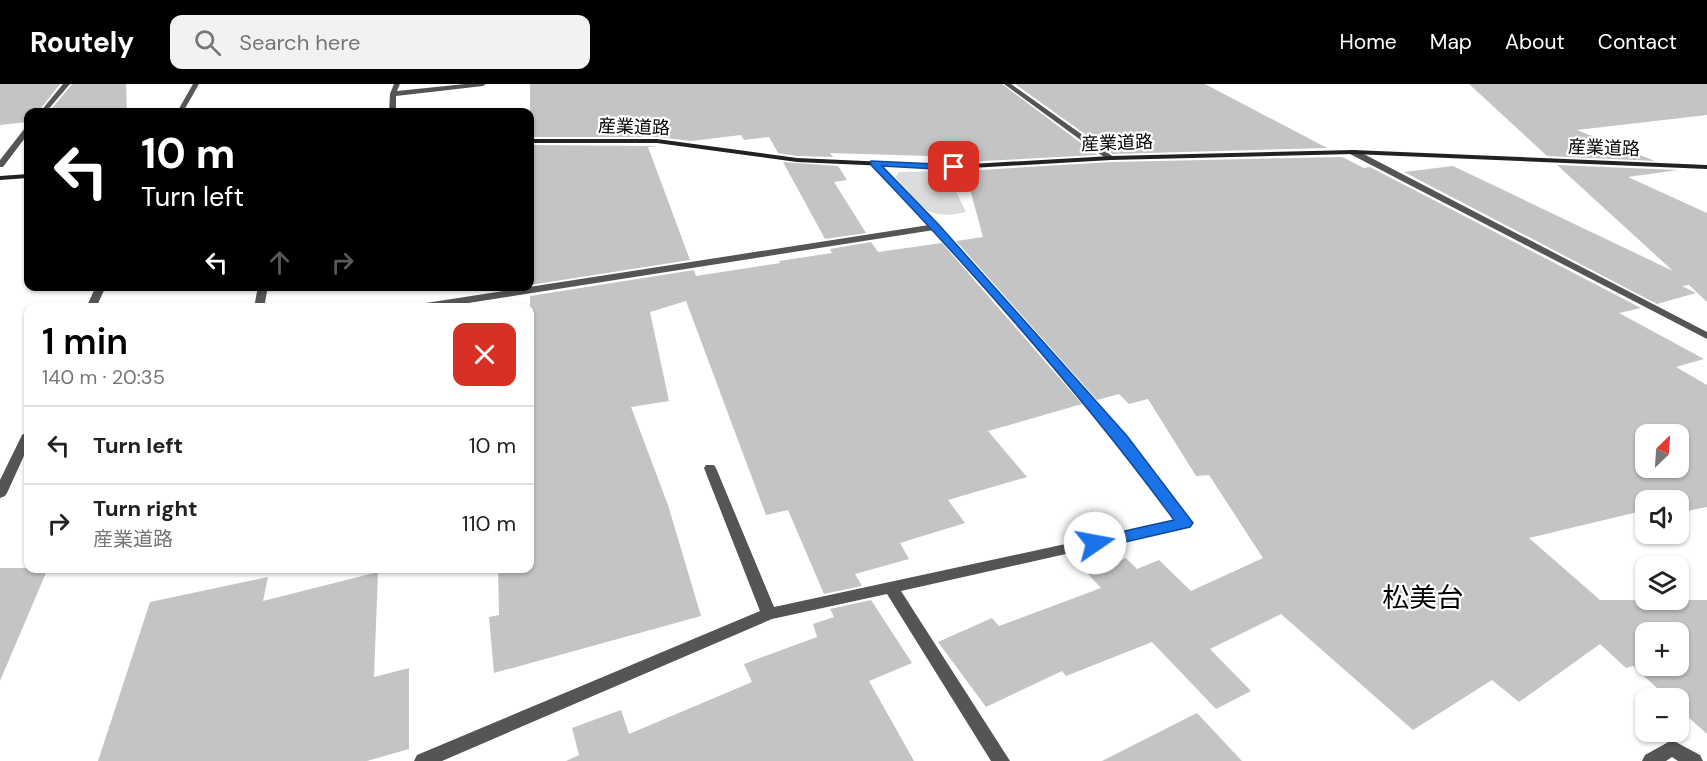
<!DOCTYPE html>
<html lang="en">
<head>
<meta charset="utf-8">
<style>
	:root { --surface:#fff; --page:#f2f2f2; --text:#222; --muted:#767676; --line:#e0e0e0; --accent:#000 }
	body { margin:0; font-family:"DM Sans","Noto Sans JP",sans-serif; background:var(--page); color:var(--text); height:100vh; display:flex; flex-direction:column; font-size:22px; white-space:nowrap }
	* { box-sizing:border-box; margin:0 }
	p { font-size:20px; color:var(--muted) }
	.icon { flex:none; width:33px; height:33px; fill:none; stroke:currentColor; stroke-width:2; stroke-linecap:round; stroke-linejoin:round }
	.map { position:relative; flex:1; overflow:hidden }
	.side { position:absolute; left:24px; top:219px; width:510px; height:270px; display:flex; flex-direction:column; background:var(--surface); border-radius:12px; box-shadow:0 2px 4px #0004 }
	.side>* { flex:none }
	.hud { position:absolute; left:24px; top:24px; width:510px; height:183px; border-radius:12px; box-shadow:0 2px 4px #0004; background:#000; color:#fff; overflow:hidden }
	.needle { width:39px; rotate:25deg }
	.fabs { position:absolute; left:1635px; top:340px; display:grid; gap:12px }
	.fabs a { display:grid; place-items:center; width:54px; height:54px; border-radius:12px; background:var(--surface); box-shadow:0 2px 4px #0004; font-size:30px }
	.pin { position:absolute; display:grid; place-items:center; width:51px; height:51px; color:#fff; margin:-26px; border-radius:12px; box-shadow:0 3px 9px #0006 }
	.me { position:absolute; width:66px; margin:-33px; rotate:78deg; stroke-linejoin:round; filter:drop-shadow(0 0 4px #0008) }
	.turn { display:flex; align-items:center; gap:21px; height:126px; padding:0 18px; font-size:27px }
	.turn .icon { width:78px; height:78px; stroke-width:2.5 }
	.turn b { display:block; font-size:42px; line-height:51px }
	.lanes { display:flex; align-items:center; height:57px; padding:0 18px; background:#0003; justify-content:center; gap:30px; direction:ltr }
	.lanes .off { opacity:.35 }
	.round { display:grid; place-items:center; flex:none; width:63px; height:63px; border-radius:12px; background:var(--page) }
	.head { display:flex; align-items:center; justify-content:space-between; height:102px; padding:0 18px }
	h1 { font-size:36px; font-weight:600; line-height:45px; color:var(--accent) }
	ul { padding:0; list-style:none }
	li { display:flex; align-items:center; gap:18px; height:78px; padding:0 18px; border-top:2px solid var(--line) }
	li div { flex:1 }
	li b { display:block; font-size:22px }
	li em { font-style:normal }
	header { display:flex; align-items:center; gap:36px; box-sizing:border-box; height:84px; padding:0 30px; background:var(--accent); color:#fff }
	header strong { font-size:28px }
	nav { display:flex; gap:33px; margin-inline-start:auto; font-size:21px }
	.search { width:420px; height:54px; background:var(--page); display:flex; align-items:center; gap:15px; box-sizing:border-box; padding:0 21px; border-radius:12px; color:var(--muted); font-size:22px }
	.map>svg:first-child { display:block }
	.green { fill:#dcdcdc }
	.building { fill:#c4c4c4; fill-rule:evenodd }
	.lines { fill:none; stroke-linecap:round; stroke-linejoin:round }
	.street { fill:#555; fill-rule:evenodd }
	.secondary { fill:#222; fill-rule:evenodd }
	.route { fill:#1a73e8; stroke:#114b97; stroke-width:1.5 }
	.labels { text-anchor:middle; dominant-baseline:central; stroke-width:4.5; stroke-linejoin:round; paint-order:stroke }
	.far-street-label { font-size:18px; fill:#000; stroke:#fff }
	.near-neighbourhood-label { font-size:27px; fill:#000; stroke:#fff }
</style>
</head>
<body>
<header>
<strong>Routely</strong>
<div class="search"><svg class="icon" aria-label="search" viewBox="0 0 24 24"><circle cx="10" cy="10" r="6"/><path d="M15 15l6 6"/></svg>Search here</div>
<nav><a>Home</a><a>Map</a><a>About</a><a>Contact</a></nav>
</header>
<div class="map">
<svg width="1707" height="677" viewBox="0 0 1707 677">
	<rect width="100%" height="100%" fill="#fff"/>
	<!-- green -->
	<path class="green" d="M946 87 966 128C925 138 921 120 895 93L899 88Z"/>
	<!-- building -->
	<path class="building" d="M0 0H60L38 28H28V38L0 41Z
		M72 0H126L127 28H49Z
		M530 0H1002L1097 71 963 78 961 73 830 69 833 73 797 72 778 69 769 53 744 56 741 51 692 57 657 53H530Z
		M1015 0H1205L1327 64 1113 70Z
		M1469 0H1707V31L1577 46 1655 77 1547 72Z
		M530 61 659 62 648 63 690 176 530 201Z
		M1342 73 1364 84 1370 83 1641 224 1619 229 1704 275 1676 283 1707 301V423L1682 428 1678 425V417H1646V426L1529 454 1600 516H1707V650L1678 624V615H1669L1633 582 1626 584 1600 560 1519 618 1492 596 1413 646 1281 530 1210 565 1251 607 1216 625 1152 558 1066 592 1062 587 986 623 938 558 992 534 999 542 1101 504 1088 490 1126 474 1137 485 1159 476 1191 507 1263 474 1209 391 1196 392 1148 315 1129 320 1119 310 1097 316 956 157 983 153 965 87 1111 78ZM1646 351H1678V384H1646ZM1646 549H1678V582H1646Z
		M783 78 838 82 847 96 834 98 866 149 825 155Z
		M1557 81 1678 86 1628 93 1707 129V218L1689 201 1682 202 1696 209 1657 220 1404 88 1453 82 1673 187Z
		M871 158 878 168 942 159 1082 320 988 347 1027 393 948 416 965 439 900 459 909 475 855 490 862 502 824 510 788 426 766 431 686 217 650 228 669 317 631 323 668 421 701 532 494 589 489 533 499 531 498 484H530V212L694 186 696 192 780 179 779 177 832 169 830 165Z
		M0 484H48L0 597Z
		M378 488 374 593 409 584V665L367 677H98L150 518 268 493 263 517Z
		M871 516 912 579 869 597 914 677H566L579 671 572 644 621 626 629 650 752 598 744 580 817 553 813 540 834 533 830 525Z
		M1197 629 1242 677H1102Z"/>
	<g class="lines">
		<!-- street -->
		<path class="street" d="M63 0H70L46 28H40Z
			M193 0H199L183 28H177Z
			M394 0H400L397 7 465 0H486L483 2 396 12V28H389L390 10Z
			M1004 0H1011L1115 74 1108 76Z
			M25 44H28V50L3 83H0V76Z
			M1350 66H1356L1707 248V255L1350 70Z
			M871 77H877L939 141 1126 352 1190 436 1192 439 1190 442 901 507 1010 677H991L887 510 772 535 442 677H414L417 671 760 527 704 384 706 381H714L716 384 774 523 1176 436 1118 358 934 146 436 224H408L413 221 929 141 871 81Z
			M96 202H106L96 224H86Z
			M258 202H268L264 224H254Z
			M28 347V363L7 409 5 412 0 414V396L22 351Z
			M1672 656 1700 671 1703 677H1678L1672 673 1666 677H1642L1645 671Z"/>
		<!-- secondary -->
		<path class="secondary" d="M530 55H657L797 74 954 81 1111 72 1353 66 1707 81V85L1353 70 1111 76 954 85 797 78 657 59H530Z
			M28 90V94L0 96V92Z"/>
	</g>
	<!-- route -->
	<path class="route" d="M871 77 957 81 958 83 954 86 882 82 939 141 1127 352 1190 435 1193 439 1190 443 1095 465 1089 463 1087 459 1089 455 1174 436C1082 311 978 193 871 81Z"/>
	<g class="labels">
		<!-- far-street labels -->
		<g class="far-street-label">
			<text transform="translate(634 43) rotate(2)">産業道路</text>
			<text transform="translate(1117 59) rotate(-2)">産業道路</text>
			<text transform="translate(1604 64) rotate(2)">産業道路</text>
		</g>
		<!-- near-neighbourhood labels -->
		<g class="near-neighbourhood-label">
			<text x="1423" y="513">松美台</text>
		</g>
	</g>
</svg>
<div class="fabs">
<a><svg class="needle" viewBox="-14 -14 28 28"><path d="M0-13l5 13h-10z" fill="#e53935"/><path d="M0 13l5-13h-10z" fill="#767676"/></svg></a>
<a><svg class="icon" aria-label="sound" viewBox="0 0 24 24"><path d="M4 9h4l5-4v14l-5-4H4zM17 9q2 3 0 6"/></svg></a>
<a><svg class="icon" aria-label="layers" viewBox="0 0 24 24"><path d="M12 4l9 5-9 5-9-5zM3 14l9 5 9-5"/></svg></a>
<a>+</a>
<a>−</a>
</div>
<div class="pin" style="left:954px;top:83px;background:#d93025"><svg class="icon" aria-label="arrive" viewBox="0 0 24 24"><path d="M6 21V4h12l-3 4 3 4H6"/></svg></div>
<svg class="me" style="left:1095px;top:459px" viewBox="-20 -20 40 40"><circle r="19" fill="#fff"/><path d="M0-13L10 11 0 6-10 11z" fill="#1a73e8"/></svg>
<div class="hud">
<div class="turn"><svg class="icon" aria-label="left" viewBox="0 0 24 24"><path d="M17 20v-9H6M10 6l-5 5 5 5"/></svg><div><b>10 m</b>Turn left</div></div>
<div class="lanes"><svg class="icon" aria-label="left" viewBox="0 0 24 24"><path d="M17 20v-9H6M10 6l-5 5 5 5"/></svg><svg class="icon off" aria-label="ahead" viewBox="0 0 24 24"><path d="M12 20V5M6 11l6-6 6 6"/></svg><svg class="icon off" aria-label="right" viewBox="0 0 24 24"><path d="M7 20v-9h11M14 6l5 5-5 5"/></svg></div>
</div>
<section class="side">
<div class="head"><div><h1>1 min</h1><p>140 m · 20:35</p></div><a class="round" style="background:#d93025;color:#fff"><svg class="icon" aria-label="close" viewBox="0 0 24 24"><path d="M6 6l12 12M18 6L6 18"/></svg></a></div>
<ul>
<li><svg class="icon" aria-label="left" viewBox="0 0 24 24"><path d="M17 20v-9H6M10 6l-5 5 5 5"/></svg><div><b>Turn left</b></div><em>10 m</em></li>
<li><svg class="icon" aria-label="right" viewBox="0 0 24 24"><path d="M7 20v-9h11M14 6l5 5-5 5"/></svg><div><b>Turn right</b><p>産業道路</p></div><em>110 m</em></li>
</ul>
</section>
</div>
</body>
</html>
